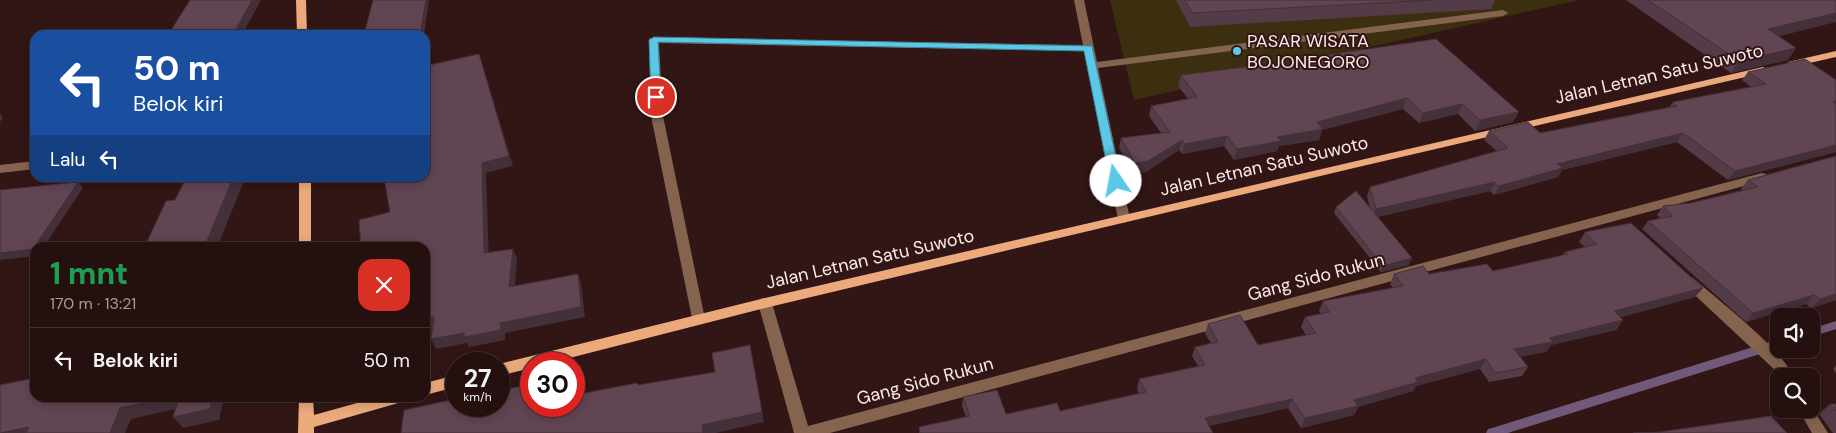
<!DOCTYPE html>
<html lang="id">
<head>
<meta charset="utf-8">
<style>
	:root { --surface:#251010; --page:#311e1e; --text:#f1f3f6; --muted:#a39d9f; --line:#423030 }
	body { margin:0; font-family:"DM Sans",sans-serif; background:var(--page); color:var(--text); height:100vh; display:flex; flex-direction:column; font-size:19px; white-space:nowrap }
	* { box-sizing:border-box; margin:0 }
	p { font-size:16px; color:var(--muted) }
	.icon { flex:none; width:28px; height:28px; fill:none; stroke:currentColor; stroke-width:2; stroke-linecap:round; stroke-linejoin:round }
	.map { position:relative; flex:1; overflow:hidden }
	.side { position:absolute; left:30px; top:242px; width:400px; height:160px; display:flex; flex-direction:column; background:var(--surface); border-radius:15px; box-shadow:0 2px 12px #0003,0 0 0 1px var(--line) }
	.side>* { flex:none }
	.banner { position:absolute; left:30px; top:30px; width:400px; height:152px; border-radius:15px; box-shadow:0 2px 12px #0003,0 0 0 1px var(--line); background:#1a4fa0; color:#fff; overflow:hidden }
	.controls { position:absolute; left:1770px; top:308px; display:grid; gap:10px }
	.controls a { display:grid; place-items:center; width:50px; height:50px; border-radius:10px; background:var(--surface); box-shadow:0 2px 12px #0003,0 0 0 1px var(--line); font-size:25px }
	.speed { position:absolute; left:445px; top:352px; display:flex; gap:10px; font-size:25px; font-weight:700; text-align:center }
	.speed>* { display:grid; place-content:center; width:65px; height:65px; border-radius:50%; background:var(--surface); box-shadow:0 2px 12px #0003,0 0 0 1px var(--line); line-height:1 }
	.speed small { font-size:12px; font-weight:400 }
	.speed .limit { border:8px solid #d22; background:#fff; color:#111 }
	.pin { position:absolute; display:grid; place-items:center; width:42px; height:42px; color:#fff; margin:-21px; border:2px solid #fff; border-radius:50%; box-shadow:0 1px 5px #0007 }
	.me { position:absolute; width:55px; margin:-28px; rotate:348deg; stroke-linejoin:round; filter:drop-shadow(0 0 4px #0008) }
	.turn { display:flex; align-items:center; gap:18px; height:105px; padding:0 20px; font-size:22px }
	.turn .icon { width:65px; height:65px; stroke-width:2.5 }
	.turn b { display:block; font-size:35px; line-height:42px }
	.then { display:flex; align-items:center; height:48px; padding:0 20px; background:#0003; gap:10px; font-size:19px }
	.round { display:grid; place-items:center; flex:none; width:52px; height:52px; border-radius:15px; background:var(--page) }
	.head { display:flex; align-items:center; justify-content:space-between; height:85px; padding:0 20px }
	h1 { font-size:30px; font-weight:800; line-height:38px; color:#1e9e55 }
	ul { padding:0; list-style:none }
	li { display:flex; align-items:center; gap:15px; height:65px; padding:0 20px; border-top:1px solid var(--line) }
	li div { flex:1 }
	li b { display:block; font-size:19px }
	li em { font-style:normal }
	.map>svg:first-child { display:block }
	.green { fill:#3c2f0f }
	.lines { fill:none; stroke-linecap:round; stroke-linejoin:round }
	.stream { fill:#715979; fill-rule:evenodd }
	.minor { fill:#84644f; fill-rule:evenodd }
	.major { fill:#ecaa7c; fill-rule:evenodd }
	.wall { fill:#533b47 }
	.shaded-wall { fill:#443039 }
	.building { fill:#614552; stroke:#443039 }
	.route { fill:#5bc8e6; stroke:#3b8296 }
	.poi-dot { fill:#5bc8e6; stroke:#311615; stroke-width:2 }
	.labels { text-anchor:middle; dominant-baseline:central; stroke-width:4; stroke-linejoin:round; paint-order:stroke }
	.poi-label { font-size:18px; fill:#fde9e8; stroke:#311615; text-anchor:start }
	.street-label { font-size:18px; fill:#fde9e8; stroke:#311615 }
</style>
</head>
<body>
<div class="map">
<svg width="1836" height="433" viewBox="0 0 1836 433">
	<rect width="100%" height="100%" fill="#311615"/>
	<!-- green -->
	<path class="green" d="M1110 0H1579L1134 100Z"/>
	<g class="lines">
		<!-- stream -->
		<path class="stream" d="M1836 321V329L1811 337V329Z
			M1779 339V348L1508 433H1486L1488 429 1492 428Z"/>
		<!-- minor -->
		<path class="minor" d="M1074 0H1084L1097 62 1503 10 1508 13 1503 16 1098 68 1130 219 1124 223 1118 219 1084 51 659 43 663 116 705 319 703 323 698 324 693 323 651 116 649 40 650 38 1083 45Z
			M35 161V169L0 173V165Z
			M1762 173 1766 174 1768 177 1766 180 830 433H794L758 303 760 299 765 298 770 299 772 303 808 426Z
			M1688 276 1693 278C1718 300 1781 348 1793 376H1779L1776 371 1683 284 1681 281 1683 278Z
			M1811 406 1828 433H1812L1798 409H1811Z"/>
		<!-- major -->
		<path class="major" d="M296 0H306L307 35H297Z
			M1836 51V57L1792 67 1787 64 1788 62Z
			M1763 67 1768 70 1767 72 1354 168 765 308 546 364H531V368L499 376V364L765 298Z
			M299 178H311V248H299Z
			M456 375V387L425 395V383Z
			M299 398H313L314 415 375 398H402L400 402 395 404 314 427V433H298Z"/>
	</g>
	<!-- wall -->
	<path class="wall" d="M1176 0H1495L1491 9 1190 27Z
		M1626 0H1836L1778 36 1788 60 1731 73Z
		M1326 55 1513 122 1475 131 1458 114 1419 123 1403 109 1322 130 1319 140 1279 146 1277 151 1234 160 1224 146 1182 154 1179 150 1146 172 1133 174 1119 148 1121 138 1161 133 1149 116 1151 106 1188 99 1178 86 1181 75 1272 69Z
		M1748 72 1836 80V152L1728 180 1677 142 1562 170 1558 177 1494 195 1490 191 1377 217 1409 265 1381 272 1334 213 1336 207 1370 208 1367 196 1370 187 1497 151 1484 140 1489 131 1540 133 1669 107 1673 102 1751 87 1742 80Z
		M1836 156V300L1811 308 1806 304 1746 322 1642 229 1648 221 1660 218 1657 215 1663 206 1691 203 1743 190 1741 189 1748 180Z
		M1585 232 1695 297 1620 317 1623 320 1616 330 1551 345 1546 352 1520 356 1528 367 1522 376 1489 382 1480 369 1416 386 1413 391 1358 407 1354 415 1301 428 1288 408 1209 426 1213 433H919V427L966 417 962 406 963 397 1006 414 1060 411 1139 394 1137 389 1139 379 1198 366 1192 356 1195 347 1211 343 1205 334 1208 324 1258 345 1306 335 1301 327 1305 317 1321 314 1319 311 1323 301 1393 288 1390 284 1394 274H1429L1493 271 1562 256 1565 252 1585 247 1579 242Z
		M1836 365V373L1833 369Z
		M1830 404H1836V433H1833L1819 414Z"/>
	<!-- shaded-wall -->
	<path class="shaded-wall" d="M252 0H261L242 35H233Z
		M426 0H429L424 35H420Z
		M1836 13V22L1760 41 1768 29Z
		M1796 48 1788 60 1731 73 1739 61Z
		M479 54 513 166 486 173 489 263 484 253Z
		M1407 98 1403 109 1322 130 1319 140 1279 146 1277 151 1234 160 1237 149 1277 137 1317 122Z
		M1462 104 1458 114 1419 123 1423 113Z
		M1519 112 1513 122 1475 131 1480 120Z
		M0 113 3 118 0 122Z
		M1683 133 1677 142 1562 170 1558 177 1494 195 1499 186 1557 164Z
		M1227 136 1224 146 1182 154 1185 144Z
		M1182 140 1179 150 1146 172 1133 174 1135 163Z
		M1836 145V152L1728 180 1735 171Z
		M233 178H245L217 248H204Z
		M78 182 83 188 43 248H35V256L0 260V253Z
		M1495 182 1490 191 1372 218 1376 209Z
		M513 249 517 259 514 297 509 287Z
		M1412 258 1409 265 1381 272 1383 266Z
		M578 274 581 284 585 317 505 333V340L469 347 467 343 436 349 431 339 500 323Z
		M1703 288 1695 297 1608 321 1614 311Z
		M1836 294V300L1811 308 1820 299Z
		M1814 295 1806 304 1746 322 1753 313Z
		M434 317 439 327 425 331V319Z
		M1623 320 1616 330 1551 345 1546 352 1508 359 1514 349 1549 338Z
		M750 345 764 422 716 433H703L702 425Z
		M1486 359 1480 369 1416 386 1413 391 1358 407 1354 415 1301 428 1305 418 1354 400 1415 378Z
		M167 398H182L189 406 131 419 125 433H110L120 408Z
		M212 398H224L219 420 183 428 173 417Z
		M1292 399 1288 408 1201 428 1205 418Z
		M29 427 35 433H2Z"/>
	<!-- building -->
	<path class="building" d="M190 0H252L233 35H168Z
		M373 0H426L420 35H364Z
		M1185 0H1432L1192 13Z
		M1648 0H1836V13L1768 29 1796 48 1739 61Z
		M1436 39 1519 112 1480 120 1462 104 1423 113 1407 98 1317 122 1323 129 1277 137 1281 141 1237 149 1227 136 1185 144 1182 140 1148 161 1135 163 1121 138 1170 132 1151 106 1197 97 1181 75 1268 64 1272 69 1326 55Z
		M479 54 509 156 482 163 484 253 513 249 509 287 578 274 581 307 500 323 501 330 464 337V333L431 339 434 317 425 319V248H361L359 220 390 212 384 178H425V66Z
		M1805 59 1836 80V101L1833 102 1836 104V145L1735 171 1683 133 1557 164 1563 168 1499 186 1495 182 1376 209 1370 187 1508 148 1489 131 1528 122 1540 133 1677 106 1673 102 1766 84 1748 72Z
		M1836 156V294L1820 299 1814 295 1753 313 1648 221 1673 216 1663 206 1691 203 1758 187 1748 180Z
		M186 178H233L204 248H144L166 201 175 200Z
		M78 182 33 249 0 253V190Z
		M1356 191 1412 258 1383 266 1336 207Z
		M1631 223 1703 288 1614 311 1623 320 1549 338 1553 342 1514 349 1528 367 1495 373 1486 359 1415 378 1418 382 1354 400 1358 406 1305 418 1292 399 1205 418 1213 433H920L919 427 970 416 963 397 997 390 1006 414 1057 403 1060 411 1146 392 1139 379 1205 365 1195 347 1218 342 1208 324 1240 315 1258 345 1316 333 1305 317 1330 312 1323 301 1403 286 1394 274 1423 266 1429 274 1487 264 1493 271 1568 254 1565 252 1597 244 1585 232Z
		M750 345 762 412 702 425 703 433H401L404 410 456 399V406H499V391L531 384V406H574V395L637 383 638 385 715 372 712 353Z
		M35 378V398H167L120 408 110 433H26L29 427 0 433V385Z
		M179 398H212L210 409 173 417Z
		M1830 404H1836V411Z
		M1771 416 1787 433H1633L1660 432Z"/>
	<!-- route -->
	<path class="route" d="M654 37 1092 46 1121 181 1116 185 1110 181 1084 51 658 42 661 97 656 100 651 97 649 40Z"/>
	<!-- markers -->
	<circle class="poi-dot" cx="1237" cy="51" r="5"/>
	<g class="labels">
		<!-- poi labels -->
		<g class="poi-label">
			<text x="1247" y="41">PASAR WISATA<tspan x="1247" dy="21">BOJONEGORO</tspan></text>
		</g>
		<!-- street labels -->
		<g class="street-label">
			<text transform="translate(1659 74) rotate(-13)">Jalan Letnan Satu Suwoto</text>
			<text transform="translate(1264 166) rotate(-13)">Jalan Letnan Satu Suwoto</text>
			<text transform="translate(870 259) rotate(-13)">Jalan Letnan Satu Suwoto</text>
			<text transform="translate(1316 277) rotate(-15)">Gang Sido Rukun</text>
			<text transform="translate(925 381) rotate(-15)">Gang Sido Rukun</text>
		</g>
	</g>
</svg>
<div class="controls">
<a><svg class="icon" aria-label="sound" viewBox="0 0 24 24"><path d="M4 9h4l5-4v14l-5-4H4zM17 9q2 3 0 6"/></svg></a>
<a><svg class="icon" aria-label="search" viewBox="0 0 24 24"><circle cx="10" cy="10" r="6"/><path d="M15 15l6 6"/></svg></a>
</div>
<div class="speed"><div>27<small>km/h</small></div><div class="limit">30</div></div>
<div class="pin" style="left:656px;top:97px;background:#d93025"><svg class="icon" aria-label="arrive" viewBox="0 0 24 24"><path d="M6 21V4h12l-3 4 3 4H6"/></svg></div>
<svg class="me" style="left:1116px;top:181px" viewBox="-20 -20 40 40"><circle r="19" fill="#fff"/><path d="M0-13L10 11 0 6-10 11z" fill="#5bc8e6"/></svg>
<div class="banner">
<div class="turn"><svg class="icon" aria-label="left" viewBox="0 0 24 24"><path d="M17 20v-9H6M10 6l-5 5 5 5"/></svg><div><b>50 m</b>Belok kiri</div></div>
<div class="then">Lalu<svg class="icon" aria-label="left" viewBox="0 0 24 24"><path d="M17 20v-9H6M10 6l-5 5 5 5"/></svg></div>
</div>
<section class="side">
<div class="head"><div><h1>1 mnt</h1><p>170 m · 13:21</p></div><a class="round" style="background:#d93025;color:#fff"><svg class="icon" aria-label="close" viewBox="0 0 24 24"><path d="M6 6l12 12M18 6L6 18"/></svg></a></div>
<ul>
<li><svg class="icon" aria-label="left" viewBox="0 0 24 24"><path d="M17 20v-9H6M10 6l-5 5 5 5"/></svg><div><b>Belok kiri</b></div><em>50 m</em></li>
</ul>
</section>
</div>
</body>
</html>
